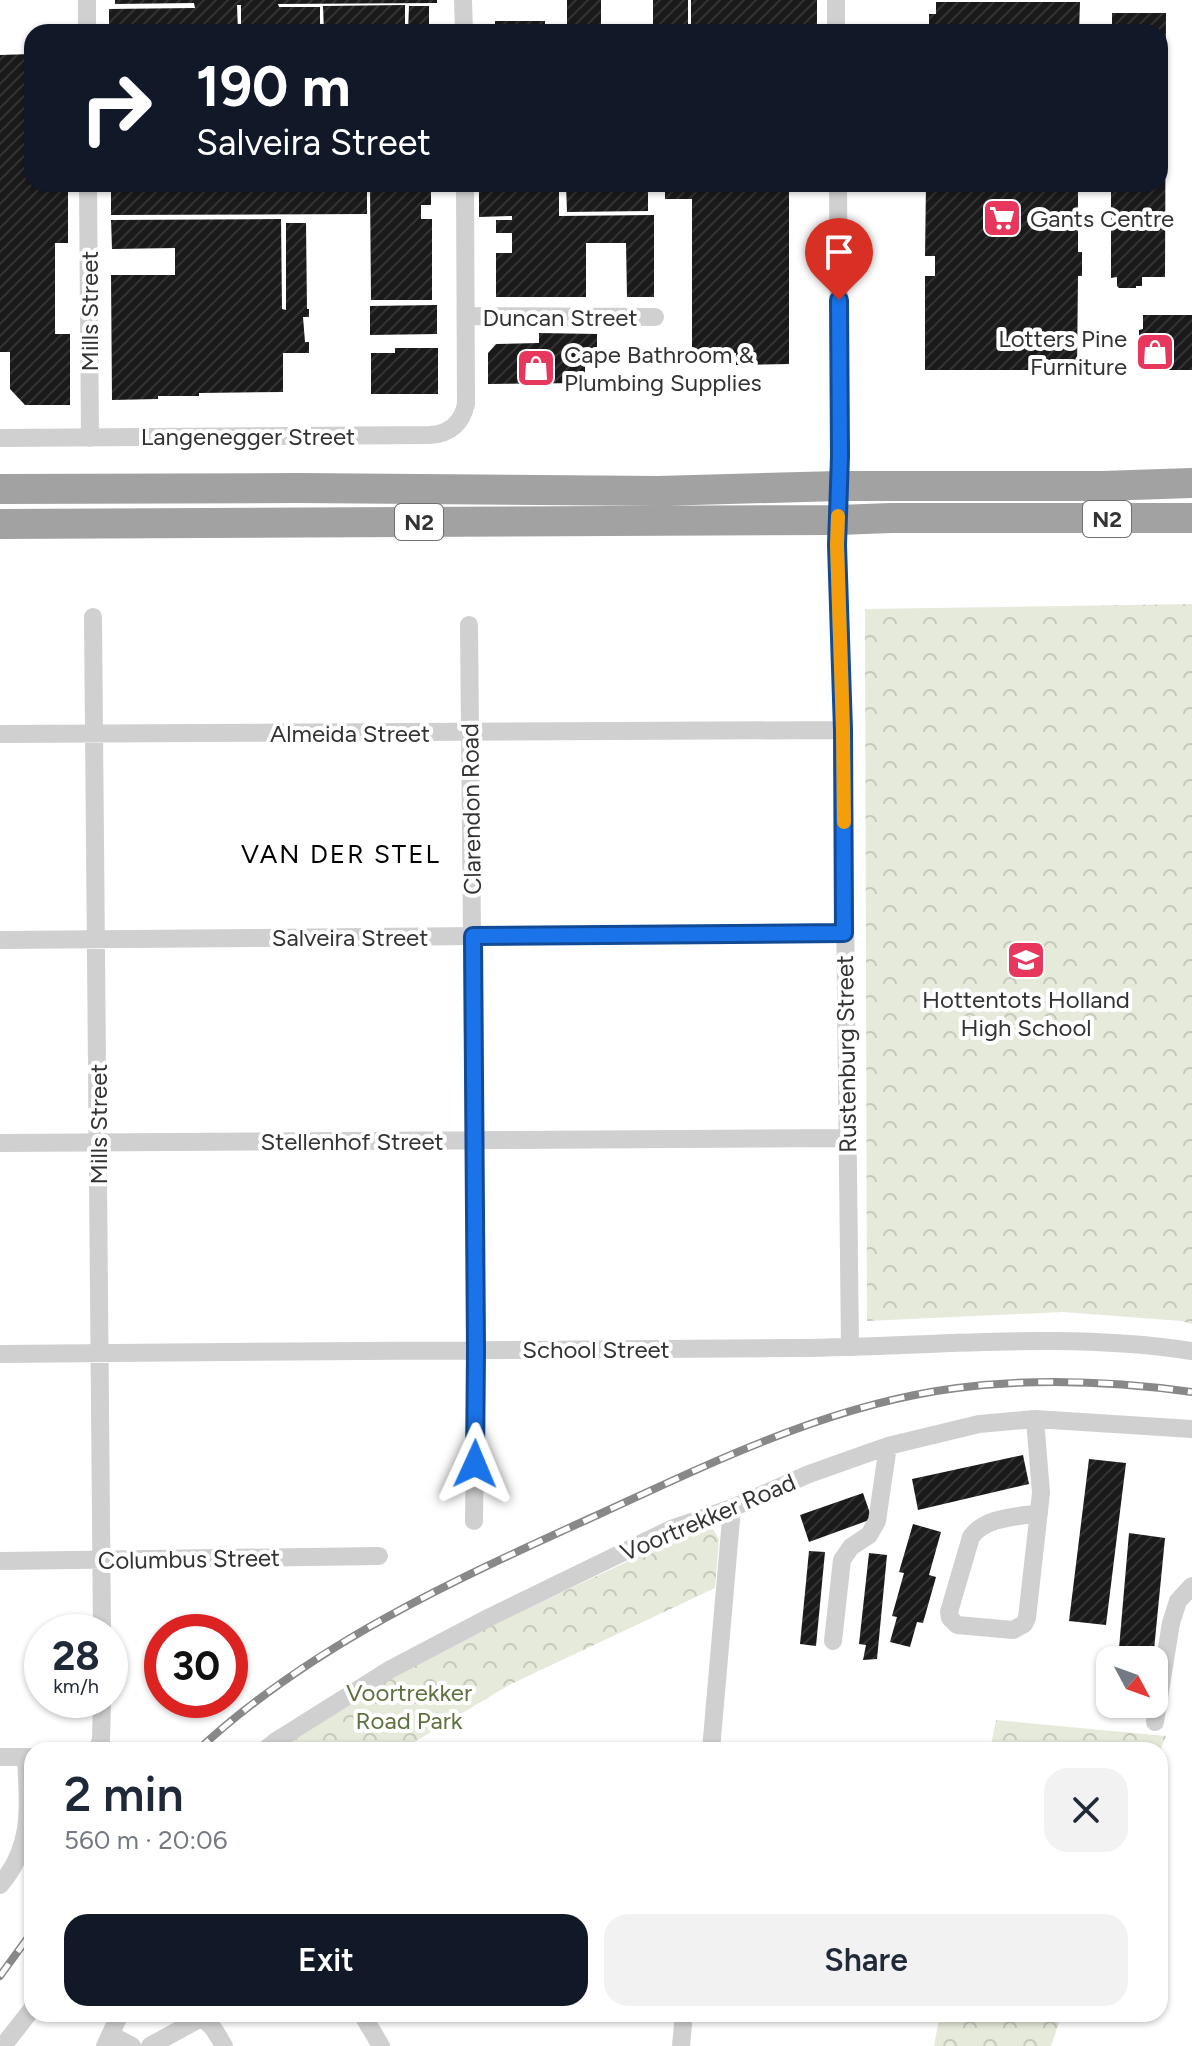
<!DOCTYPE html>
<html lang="en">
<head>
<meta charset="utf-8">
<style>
	:root { --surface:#fff; --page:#f2f2f3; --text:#1f2937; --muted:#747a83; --accent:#111827 }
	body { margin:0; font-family:Figtree,sans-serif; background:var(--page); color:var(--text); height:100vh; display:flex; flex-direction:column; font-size:30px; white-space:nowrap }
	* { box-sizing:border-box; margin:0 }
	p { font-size:26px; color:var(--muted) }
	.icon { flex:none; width:44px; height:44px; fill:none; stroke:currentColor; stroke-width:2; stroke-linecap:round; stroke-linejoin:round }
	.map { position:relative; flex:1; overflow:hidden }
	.sheet { position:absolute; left:24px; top:1742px; width:1144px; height:280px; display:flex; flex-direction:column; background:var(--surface); border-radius:24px; box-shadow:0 2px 6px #0004 }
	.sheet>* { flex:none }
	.hud { position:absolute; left:24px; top:24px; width:1144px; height:168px; border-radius:24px; box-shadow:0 2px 6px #0004; background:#111827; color:#fff; overflow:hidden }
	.needle { width:52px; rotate:131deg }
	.fabs { position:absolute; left:1096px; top:1646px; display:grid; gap:16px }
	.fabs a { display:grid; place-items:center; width:72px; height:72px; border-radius:16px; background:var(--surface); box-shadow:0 2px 6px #0004; font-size:40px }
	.speed { position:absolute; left:24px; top:1614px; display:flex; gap:16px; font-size:40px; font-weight:700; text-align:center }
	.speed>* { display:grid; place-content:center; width:104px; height:104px; border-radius:50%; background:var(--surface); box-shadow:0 2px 6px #0004; line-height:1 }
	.speed small { font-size:20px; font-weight:400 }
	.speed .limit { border:12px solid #d22; background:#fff; color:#111 }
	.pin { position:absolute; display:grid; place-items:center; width:68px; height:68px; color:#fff; margin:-82px -34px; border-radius:50% 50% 50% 0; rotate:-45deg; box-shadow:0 0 8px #0007 }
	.pin .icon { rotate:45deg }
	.me { position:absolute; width:88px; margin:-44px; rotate:1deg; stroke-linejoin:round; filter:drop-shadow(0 0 6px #0008) }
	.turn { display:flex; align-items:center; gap:28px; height:168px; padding:0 40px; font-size:36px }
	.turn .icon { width:104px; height:104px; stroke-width:2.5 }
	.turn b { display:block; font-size:56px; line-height:68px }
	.round { display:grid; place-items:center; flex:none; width:84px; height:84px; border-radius:24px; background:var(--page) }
	.headline { display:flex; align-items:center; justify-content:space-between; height:136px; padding:0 40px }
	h1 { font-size:48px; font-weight:600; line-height:60px }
	.cta { display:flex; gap:16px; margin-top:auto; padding:16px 40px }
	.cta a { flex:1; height:92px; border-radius:24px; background:var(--accent); color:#fff; font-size:32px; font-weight:600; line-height:92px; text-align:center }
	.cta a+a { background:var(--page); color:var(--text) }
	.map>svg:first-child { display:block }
	.park { fill:url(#park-crowns) }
	.building { fill:url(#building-hatch) }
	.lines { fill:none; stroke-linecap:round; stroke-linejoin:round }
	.minor { stroke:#d0d0d0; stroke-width:18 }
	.trunk { stroke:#a2a2a2; stroke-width:30 }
	.rail-casing { stroke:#888; stroke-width:8 }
	.rail { stroke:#fff; stroke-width:5; stroke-dasharray:15; stroke-linecap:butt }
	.route-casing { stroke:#114b97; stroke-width:20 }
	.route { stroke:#1a73e8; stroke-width:14 }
	.slow { stroke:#f59e0b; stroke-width:14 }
	.labels { text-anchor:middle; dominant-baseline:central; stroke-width:8; stroke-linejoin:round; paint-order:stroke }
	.shield { fill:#fff; stroke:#707070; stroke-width:2 }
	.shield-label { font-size:22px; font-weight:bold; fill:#333 }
	.poi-label { font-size:24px; fill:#333; stroke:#fff; text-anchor:start }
	.street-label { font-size:24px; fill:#333; stroke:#fff }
	.park-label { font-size:24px; fill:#5d713e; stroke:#fff }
	.neighbourhood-label { font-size:26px; letter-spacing:2px; fill:#000; stroke:#fff }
</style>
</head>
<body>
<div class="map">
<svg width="1192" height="2046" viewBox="0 0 1192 2046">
	<defs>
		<pattern id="park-crowns" width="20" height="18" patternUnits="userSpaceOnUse" patternTransform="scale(2)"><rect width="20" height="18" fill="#e5eadb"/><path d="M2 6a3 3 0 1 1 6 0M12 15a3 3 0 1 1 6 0" fill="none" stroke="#c5c9bc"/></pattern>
		<pattern id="building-hatch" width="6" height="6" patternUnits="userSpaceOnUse" patternTransform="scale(2)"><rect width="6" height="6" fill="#1a1a1a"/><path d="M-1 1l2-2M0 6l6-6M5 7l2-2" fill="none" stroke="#333"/></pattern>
	</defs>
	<rect width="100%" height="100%" fill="#fff"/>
	<!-- park -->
	<path class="park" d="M1192 604V1324L1181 1321 1063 1312 867 1321 865 609Z
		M703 1526 713 1529 719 1540 715 1588 509 1685 401 1750H277L391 1678 501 1621Z
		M996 1720 1166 1736 1160 1751 990 1750Z
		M940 2014H1062L1051 2046H934Z"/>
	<!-- building -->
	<path class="building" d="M115 0H437V3L278 4 279 7H320V32H241V5H237L238 32H181V26L123 27V29H109V9L195 8 194 3 115 4Z
		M567 0H601V32H567Z
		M653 0H688V32H653Z
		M691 0H817V32H691Z
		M936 2H1080L1079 32H929V14H936Z
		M405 5V32H324L323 6Z
		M409 6H429V32H408Z
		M1112 13H1166L1165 277H1142V286H1136V288H1119L1117 286V277L1111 278V184H1160V32H1112Z
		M495 21H545V29H564V32H495Z
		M32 54V184H68V243H55V334H70V405H25L10 389V352H0V55Z
		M111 184H367V214L111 215Z
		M370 184H431V205H421V219H432V300H371Z
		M479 184H559V216L654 215V297H627L626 243H586V297H496V253H512V233H496V220H512V216L479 217Z
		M566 184H648V211L567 212Z
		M665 184H789V364L736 365V353L692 354V199H665Z
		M926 184H1078V252H1082V276H1078L1077 370H925V276H935V256H925Z
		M281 219 282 309 286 310V223H306L307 309H309V317H303L305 342H309V353H283V392L199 393V396H158V399L112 400 111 275H175V248L112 249 111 220Z
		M437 305V334L370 335V306Z
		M1143 315H1192V370H1143V367L1139 368V330L1143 329Z
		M539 333 597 334V349H585V383L488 384V353L496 344 539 343Z
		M395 348H438V394H371V353H395Z
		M1023 1455 1029 1484 918 1510 912 1479Z
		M1089 1459 1126 1463 1106 1625 1069 1621Z
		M863 1493 872 1519 809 1542 800 1515Z
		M913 1524 941 1532 929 1575 936 1577 923 1623 917 1622 910 1647 890 1642 897 1617 892 1616 904 1573 899 1572Z
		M1129 1533 1165 1538 1153 1660H1118Z
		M809 1551 825 1552 816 1646 800 1644Z
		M869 1553 887 1555 877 1659 863 1660 866 1645 859 1644Z
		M1114 1704H1149L1148 1713 1114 1710Z"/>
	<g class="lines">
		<!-- minor -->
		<path class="minor" d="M87 0V32
			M463 0 464 32
			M836 0V32
			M88 184 90 438
			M838 184 840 456 837 545 843 730 850 1347
			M466 316 655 317
			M0 438 430 435C450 434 462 423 466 404L465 184
			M93 617 102 1632
			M469 625 476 1350 474 1521
			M0 734 843 730
			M0 940 844 933
			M0 1143 848 1138
			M0 1354C266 1352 533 1349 799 1348 930 1347 1062 1331 1192 1351
			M1035 1419 1041 1493 1027 1618 1024 1624 1013 1630 957 1625 950 1618 949 1612 971 1537C985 1517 1016 1517 1039 1513
			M0 1561 379 1556
			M833 1641 842 1560 851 1547 869 1535 877 1521 888 1446
			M1155 1722 1171 1623 1178 1601 1192 1586
			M96 1750 101 1741 102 1700
			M265 1750 276 1741 389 1670 490 1617 671 1529 732 1508 809 1474 888 1446 979 1424 1035 1419 1192 1429
			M711 1750 732 1508
			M0 1757H32
			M0 1885C34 1845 28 1806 26 1757
			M362 2014 381 2046
			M111 2035 132 2046
			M3 2046 32 2009
			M105 2046 120 2014
			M150 2046 199 2019C212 2021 217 2035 224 2046
			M681 2046 684 2014"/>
		<!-- trunk -->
		<path class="trunk" d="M0 489 298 488 658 491 839 486H1102L1192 483
			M0 524 838 520 891 518H1192"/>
		<!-- rail casing -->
		<g class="rail-casing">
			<path id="rail" d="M198 1750C314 1642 461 1577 604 1512 717 1460 832 1404 957 1388 1035 1378 1114 1381 1192 1392
				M0 1976 32 1932"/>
		</g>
		<!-- rail -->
		<use href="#rail" class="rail"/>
	</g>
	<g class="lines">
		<!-- route casing -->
		<g class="route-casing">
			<path id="route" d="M475 1464 476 1350 473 936 844 933 843 730 837 545 840 456 839 300"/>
		</g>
		<!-- route -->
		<use href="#route" class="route"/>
		<!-- slow -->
		<path class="slow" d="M838 516 837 545 843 730 844 822"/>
	</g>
	<!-- icons -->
	<defs>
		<g id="supermarket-square" transform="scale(2)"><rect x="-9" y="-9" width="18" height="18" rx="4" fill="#e8375d" stroke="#fff"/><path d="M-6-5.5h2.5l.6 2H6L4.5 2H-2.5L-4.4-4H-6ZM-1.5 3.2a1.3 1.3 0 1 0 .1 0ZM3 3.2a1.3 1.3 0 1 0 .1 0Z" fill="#fff"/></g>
		<g id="shop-square" transform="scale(2)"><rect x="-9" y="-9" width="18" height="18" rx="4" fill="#e8375d" stroke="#fff"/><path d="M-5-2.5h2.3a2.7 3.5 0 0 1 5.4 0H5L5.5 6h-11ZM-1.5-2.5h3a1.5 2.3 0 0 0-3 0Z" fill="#fff"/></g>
		<g id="school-square" transform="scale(2)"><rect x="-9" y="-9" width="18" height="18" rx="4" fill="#e8375d" stroke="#fff"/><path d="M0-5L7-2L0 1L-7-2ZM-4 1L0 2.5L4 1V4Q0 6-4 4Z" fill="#fff"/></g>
	</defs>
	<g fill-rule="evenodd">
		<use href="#supermarket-square" x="1002" y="218"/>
		<use href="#shop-square" x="1155" y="352"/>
		<use href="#shop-square" x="536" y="368"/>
		<use href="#school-square" x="1026" y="960"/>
	</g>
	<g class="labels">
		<!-- shield labels -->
		<g class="shield">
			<rect x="1083" y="501" width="48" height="36" rx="6"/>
			<rect x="395" y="504" width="48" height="36" rx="6"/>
		</g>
		<g class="shield-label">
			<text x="1107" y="519">N2</text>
			<text x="419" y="522">N2</text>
		</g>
		<!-- poi labels -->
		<g class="poi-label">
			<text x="1030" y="218">Gants Centre</text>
			<text x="1127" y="338" text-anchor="end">Lotters Pine<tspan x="1127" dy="28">Furniture</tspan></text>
			<text x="564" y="354">Cape Bathroom &amp;<tspan x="564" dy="28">Plumbing Supplies</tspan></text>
			<text x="1026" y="999" text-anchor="middle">Hottentots Holland<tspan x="1026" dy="28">High School</tspan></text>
		</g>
		<!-- street labels -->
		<g class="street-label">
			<text transform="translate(89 311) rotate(-90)">Mills Street</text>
			<text x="560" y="317">Duncan Street</text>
			<text x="248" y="436">Langenegger Street</text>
			<text x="350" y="733">Almeida Street</text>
			<text transform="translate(471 809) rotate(-91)">Clarendon Road</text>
			<text x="350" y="937">Salveira Street</text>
			<text transform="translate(846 1054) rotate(-91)">Rustenburg Street</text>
			<text transform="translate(98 1124) rotate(-90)">Mills Street</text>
			<text x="352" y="1141">Stellenhof Street</text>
			<text x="596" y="1349">School Street</text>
			<text transform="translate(708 1517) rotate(-23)">Voortrekker Road</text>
			<text transform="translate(189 1559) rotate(-1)">Columbus Street</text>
		</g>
		<!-- park labels -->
		<g class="park-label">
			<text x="409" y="1692">Voortrekker<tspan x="409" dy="28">Road Park</tspan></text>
		</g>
		<!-- neighbourhood labels -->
		<g class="neighbourhood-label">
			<text x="341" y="854">VAN DER STEL</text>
		</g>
	</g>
</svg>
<div class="fabs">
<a><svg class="needle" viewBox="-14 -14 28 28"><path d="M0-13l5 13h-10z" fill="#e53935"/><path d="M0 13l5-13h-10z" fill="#747a83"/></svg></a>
</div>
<div class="speed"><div>28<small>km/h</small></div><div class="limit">30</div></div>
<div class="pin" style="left:839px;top:300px;background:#d93025"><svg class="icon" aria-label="arrive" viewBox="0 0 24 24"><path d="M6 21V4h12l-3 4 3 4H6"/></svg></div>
<svg class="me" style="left:475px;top:1464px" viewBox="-20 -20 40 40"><path d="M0-17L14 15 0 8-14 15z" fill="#1a73e8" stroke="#fff" stroke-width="4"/></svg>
<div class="hud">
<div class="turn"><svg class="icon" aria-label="right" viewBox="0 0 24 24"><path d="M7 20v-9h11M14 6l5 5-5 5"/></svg><div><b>190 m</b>Salveira Street</div></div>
</div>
<section class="sheet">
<div class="headline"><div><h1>2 min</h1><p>560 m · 20:06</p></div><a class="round"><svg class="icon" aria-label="close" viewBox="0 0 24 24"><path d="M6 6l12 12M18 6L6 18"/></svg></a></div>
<div class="cta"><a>Exit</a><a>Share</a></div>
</section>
</div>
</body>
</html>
